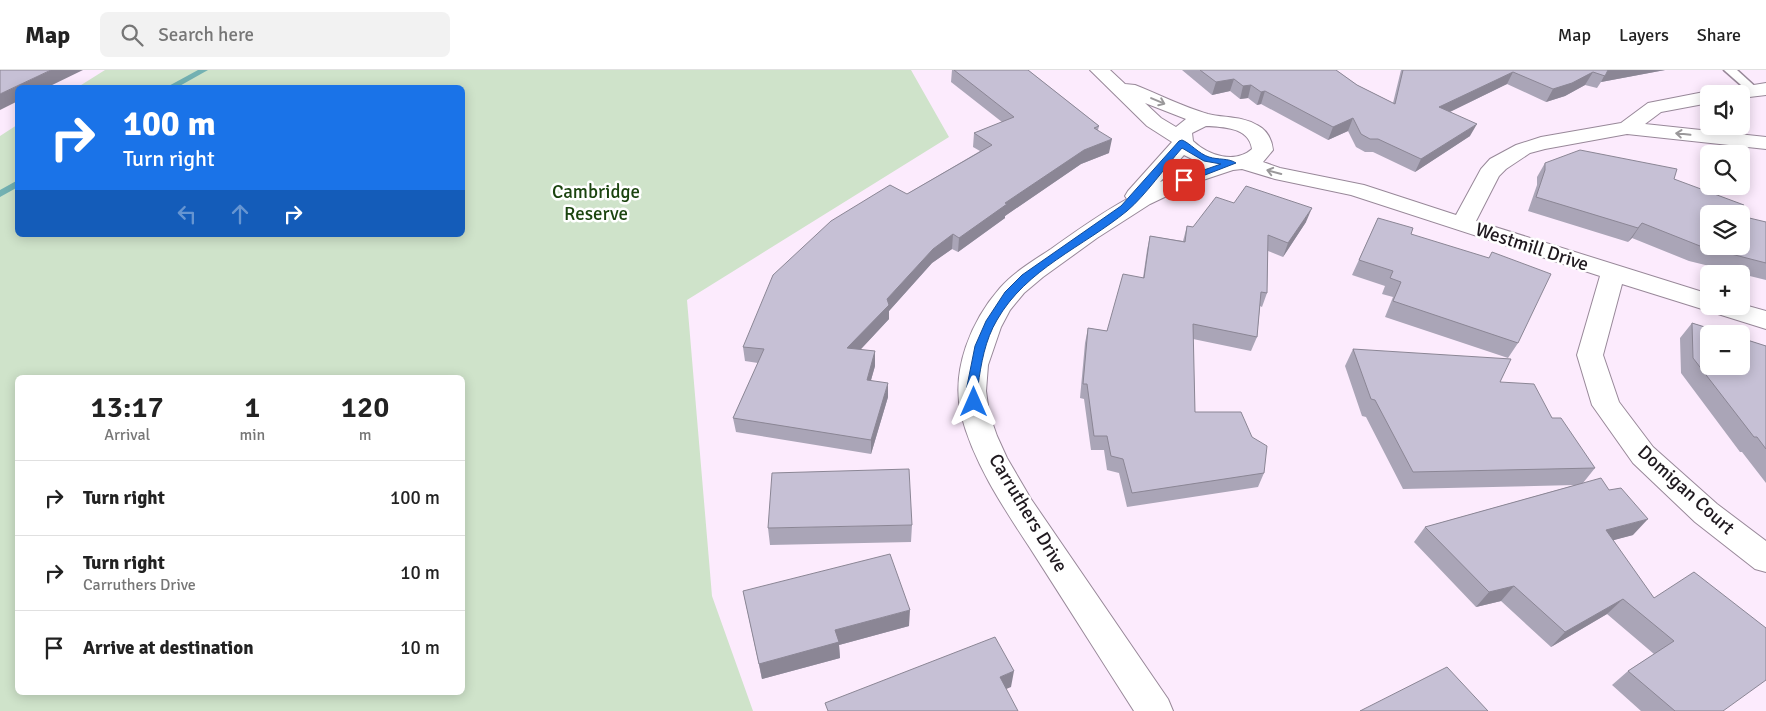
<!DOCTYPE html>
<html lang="en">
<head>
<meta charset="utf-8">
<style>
	:root { --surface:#fff; --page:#f2f2f2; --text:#222; --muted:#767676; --line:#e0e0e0 }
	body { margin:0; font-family:Signika,sans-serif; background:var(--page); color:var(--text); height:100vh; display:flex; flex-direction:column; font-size:19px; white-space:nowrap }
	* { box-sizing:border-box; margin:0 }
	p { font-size:16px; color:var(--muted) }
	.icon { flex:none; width:28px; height:28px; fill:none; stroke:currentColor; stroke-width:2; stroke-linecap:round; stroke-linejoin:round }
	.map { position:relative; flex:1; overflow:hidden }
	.sheet { position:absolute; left:15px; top:305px; width:450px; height:320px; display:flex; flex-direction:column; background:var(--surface); border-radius:8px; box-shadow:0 2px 12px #0003 }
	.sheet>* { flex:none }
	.hud { position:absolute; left:15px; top:15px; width:450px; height:152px; border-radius:8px; box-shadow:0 2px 12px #0003; background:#1a73e8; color:#fff; overflow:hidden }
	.controls { position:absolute; left:1700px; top:15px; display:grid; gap:10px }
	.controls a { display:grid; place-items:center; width:50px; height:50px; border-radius:8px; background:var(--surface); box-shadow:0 2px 12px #0003; font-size:25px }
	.pin { position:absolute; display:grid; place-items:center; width:42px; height:42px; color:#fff; margin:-21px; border-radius:10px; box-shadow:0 2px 8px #0006 }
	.me { position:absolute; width:55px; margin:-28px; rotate:0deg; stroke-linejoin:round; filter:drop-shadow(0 0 4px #0008) }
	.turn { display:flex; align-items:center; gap:18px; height:105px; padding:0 25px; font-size:22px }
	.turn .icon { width:65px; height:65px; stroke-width:2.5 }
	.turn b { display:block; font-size:35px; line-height:42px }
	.lanes { display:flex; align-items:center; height:48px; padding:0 25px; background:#0003; justify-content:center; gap:25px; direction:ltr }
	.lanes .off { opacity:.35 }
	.eta { display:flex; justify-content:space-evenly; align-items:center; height:85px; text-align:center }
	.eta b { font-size:30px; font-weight:600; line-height:35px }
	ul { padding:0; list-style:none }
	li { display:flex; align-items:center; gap:15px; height:75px; padding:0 25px; border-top:1px solid var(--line) }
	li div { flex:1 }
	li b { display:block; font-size:19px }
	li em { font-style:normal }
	header { display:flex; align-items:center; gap:30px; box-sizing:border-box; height:70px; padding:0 25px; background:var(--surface); border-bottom:1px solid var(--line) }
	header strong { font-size:24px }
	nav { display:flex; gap:28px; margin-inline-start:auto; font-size:18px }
	.search { width:350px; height:45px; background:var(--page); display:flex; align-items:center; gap:12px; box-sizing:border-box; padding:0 18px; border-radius:8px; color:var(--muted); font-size:19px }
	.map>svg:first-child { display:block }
	.green { fill:#cfe3ca; fill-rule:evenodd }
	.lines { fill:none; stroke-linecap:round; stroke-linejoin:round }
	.stream { fill:#73b1b2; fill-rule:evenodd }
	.lane-casing { stroke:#988899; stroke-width:3 }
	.street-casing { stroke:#988899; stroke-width:2 }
	.lane { fill:#fff; fill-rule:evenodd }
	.street { fill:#fff; fill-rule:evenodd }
	.wall { fill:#aaa5b7 }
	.shaded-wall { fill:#8b8695 }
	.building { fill:#c6c0d5; stroke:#8b8695 }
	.oneway { stroke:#9a989a }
	.route { fill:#1a73e8; stroke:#114b97 }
	.labels { text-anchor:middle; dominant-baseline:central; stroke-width:5; stroke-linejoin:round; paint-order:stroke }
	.park-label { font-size:19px; fill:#1b440f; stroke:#fff }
	.street-label { font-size:19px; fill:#1f191f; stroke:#fff }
</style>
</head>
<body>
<header>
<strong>Map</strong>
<div class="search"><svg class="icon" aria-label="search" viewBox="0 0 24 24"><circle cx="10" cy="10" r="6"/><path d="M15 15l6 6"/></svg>Search here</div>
<nav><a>Map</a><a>Layers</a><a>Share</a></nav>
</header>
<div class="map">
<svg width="1766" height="641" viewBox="0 0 1766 641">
	<rect width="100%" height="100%" fill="#fcebfd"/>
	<!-- green -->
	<path class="green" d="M105 0H911L949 67 687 230 712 526 753 641H0V66L17 55 18 165H462V18L78 17ZM18 308H462V622H18Z"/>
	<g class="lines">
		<!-- stream -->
		<path class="stream" d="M198 0H208L176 18H165Z
			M18 110V117L0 127V120Z"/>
		<!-- lane casing -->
		<g class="lane-casing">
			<path id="lane" d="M1724 0H1737L1759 20 1757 22H1749Z"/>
		</g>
		<!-- street casing -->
		<g class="street-casing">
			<path id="street" d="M1090 0H1110L1125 14 1135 15C1158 24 1183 37 1208 44 1224 48 1242 46 1257 55 1267 60 1272 70 1273 80L1263 92 1280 98 1364 115 1456 145 1481 99 1490 89 1516 75 1541 67 1621 53 1648 33 1709 21 1716 23 1709 24V33L1661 42 1645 54 1766 67V79L1627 64 1545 79 1530 83 1506 99 1499 106 1476 151 1709 224V236H1741V234L1766 241V259L1622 214 1603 285 1619 332 1653 377 1717 434 1766 471V502L1755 499 1695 452 1633 393 1592 335 1577 285 1600 206 1351 125 1275 109 1242 99 1233 100 1194 113 1150 134 1097 168 1043 207 1024 223 1010 240 1001 257 988 295 986 321 989 343 997 366 1007 388 1031 429 1168 629 1173 641H1134C1099 587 1065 532 1030 478 1003 437 973 392 961 344 951 300 971 251 1000 218 1014 202 1033 191 1051 179 1076 161 1100 144 1127 129L1125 126 1128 121 1172 72 1147 56ZM1145 33 1186 49 1176 57 1161 48ZM1206 56C1223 57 1249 57 1252 79 1235 94 1209 86 1193 71L1192 63ZM1184 85 1204 95 1160 112Z
				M1766 13V25L1741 28V24H1720L1723 20Z"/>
		</g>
		<!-- lane -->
		<use href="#lane" class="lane"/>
		<!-- street -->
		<use href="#street" class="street"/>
	</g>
	<!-- wall -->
	<path class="wall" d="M952 0H1028L1099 56 1098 60 1109 83 1081 94 1005 146V148L958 182 952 179 932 193 889 241V249L860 280 875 281V296L871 310 888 327 871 384 736 362 733 348 758 293 745 291 743 277 907 124 980 81 973 77 974 63 1002 52 951 12Z
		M1182 0H1336L1357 15 1393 33 1401 0H1665L1601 12 1597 18 1585 15 1565 26 1546 32 1507 14 1450 42 1470 66 1415 102 1373 82H1365L1356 77 1348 61 1328 70 1261 34 1257 35 1248 28 1240 29 1230 21 1212 25Z
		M1545 93 1674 109 1709 144 1766 152V210L1689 191 1632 168 1628 172 1528 141 1537 115V107Z
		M1378 148 1411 164 1518 273 1508 288 1385 247 1393 227 1382 224 1385 216 1352 205Z
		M1306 152 1283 187 1268 181 1267 223 1262 237 1260 236 1257 267 1251 281 1193 269 1195 342 1264 403 1258 417 1127 437 1119 403 1107 400 1104 380H1091L1084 329 1080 328 1085 273 1088 258 1107 261 1143 208 1147 180 1150 166 1183 171 1187 156 1193 157Z
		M1692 253 1766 276V413L1742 382H1740L1681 303 1680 268Z
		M1353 279 1500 312 1552 348 1595 398 1583 413 1633 465 1613 470 1723 641H1641L1612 615 1628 601 1654 584 1607 544 1551 577 1501 531 1476 537 1414 472 1425 457 1575 415 1403 419 1366 347 1362 346 1345 296Z
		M912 455 911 472 770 475 768 458Z
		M743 521 909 556 839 575 840 588 762 609Z"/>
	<!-- shaded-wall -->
	<path class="shaded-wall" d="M51 0H83L46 18H18V31L0 40V24Z
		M1607 0H1665L1601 12Z
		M1513 2 1507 14 1433 50 1439 37Z
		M1593 2 1585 15 1565 26 1546 32 1553 19Z
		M1234 9 1230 21 1212 25 1216 12Z
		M1251 15 1248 28 1240 29 1243 16Z
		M1265 21 1261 34 1257 35 1261 22Z
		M1353 48 1348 61 1328 70 1333 57Z
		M1477 54 1470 66 1415 102 1421 89Z
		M1112 69 1109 83 1081 94 1005 146V148L958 182 959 168 1005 133 1084 80Z
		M1312 138 1306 152 1283 187 1288 173Z
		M1642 153 1632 168 1628 172 1638 158Z
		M953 164 952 179 932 193 889 241V249L848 293 847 278 887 229 933 179Z
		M875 281V296L867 324V310Z
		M888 313V327L871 384V370Z
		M1648 449 1633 465 1592 476 1606 460Z
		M1514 516 1501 531 1476 537 1489 522Z
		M1623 529 1607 544 1551 577 1565 562Z
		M910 540 909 556 839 575 840 588 762 609 759 594 835 560Z
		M1014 601 1011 617 997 623 1000 607Z"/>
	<!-- building -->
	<path class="building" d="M0 0H51L0 24Z
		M954 0H1028L1099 56 1094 58 1112 69 1084 80 1005 133 1007 134 959 168 953 164 933 179 887 229 889 235 847 278 875 281 867 310 888 313 871 370 733 348 764 279 743 277 773 205 831 151 890 115 907 124 992 75 974 63 1014 47Z
		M1200 0H1336L1357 15 1395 34 1403 0H1608L1605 6 1593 2 1572 13 1553 19 1513 2 1439 37 1477 54 1421 89 1378 69H1370L1361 64 1353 48 1333 57 1265 21 1261 22 1251 15 1243 16 1234 9 1216 12Z
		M1580 80 1677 99 1674 109 1744 135 1738 144H1709V176H1741V146L1766 152V193L1700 176 1642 153 1638 158 1536 127 1545 100V93Z
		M1246 116 1312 138 1288 173 1268 165 1267 223 1261 222 1257 267 1193 254 1195 342H1241L1252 367 1267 376 1264 403 1132 423 1123 389 1111 386 1107 366H1094L1087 314H1083L1088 258 1107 261 1123 204 1144 208 1150 166 1185 172 1187 156 1193 157 1216 127 1234 133Z
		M1378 148 1413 158 1411 164 1489 188 1492 182 1551 204 1518 273 1393 231 1401 212 1390 208 1393 201 1359 190Z
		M1692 253 1727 264H1709V296H1741V268L1766 276V379L1757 367H1754L1693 288Z
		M1353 279 1511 289 1500 312 1534 314 1552 348H1561L1595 398 1413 402 1375 330 1371 329Z
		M909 399 912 455 768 458 772 403Z
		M1601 408 1609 420 1621 418 1648 449 1606 460 1654 528 1694 502 1766 558V610L1723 641H1675L1628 601 1674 571 1623 529 1565 562 1514 516 1489 522 1425 457Z
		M890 484 910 540 835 560 839 572 759 594 743 521Z
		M995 567 1014 601 1000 607 1018 641H828L825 633Z
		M1447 597 1488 641H1360Z"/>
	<!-- one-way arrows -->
	<defs><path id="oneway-shaft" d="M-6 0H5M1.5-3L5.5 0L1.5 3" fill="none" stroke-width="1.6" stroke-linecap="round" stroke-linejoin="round" transform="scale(1.25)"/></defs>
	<g class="oneway">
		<use href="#oneway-shaft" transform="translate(1158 31) rotate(23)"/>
		<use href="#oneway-shaft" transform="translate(1683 64) rotate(-174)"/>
		<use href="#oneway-shaft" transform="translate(1274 102) rotate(-165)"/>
	</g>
	<!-- route -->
	<path class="route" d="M1182 70C1190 73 1199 84 1209 87 1218 90 1229 88 1236 93L1187 112H1181V108L1221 94 1204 91 1182 78C1166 96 1145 126 1127 141 1083 177 1026 199 997 250 985 270 981 294 978 316 978 322 981 329 978 334H970L966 321 975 276 986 251 1005 222 1022 205 1121 136 1179 71Z"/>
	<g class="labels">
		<!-- park labels -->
		<g class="park-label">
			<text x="596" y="122">Cambridge<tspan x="596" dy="22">Reserve</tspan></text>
		</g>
		<!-- street labels -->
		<g class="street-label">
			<text transform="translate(1532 177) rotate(18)">Westmill Drive</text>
			<text transform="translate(1686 420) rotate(42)">Domigan Court</text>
			<text transform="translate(1028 443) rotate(59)">Carruthers Drive</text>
		</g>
	</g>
</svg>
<div class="controls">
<a><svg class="icon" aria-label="sound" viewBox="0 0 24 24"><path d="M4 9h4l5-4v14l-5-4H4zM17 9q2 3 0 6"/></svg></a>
<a><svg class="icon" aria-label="search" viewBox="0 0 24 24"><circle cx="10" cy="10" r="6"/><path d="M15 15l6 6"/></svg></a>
<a><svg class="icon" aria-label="layers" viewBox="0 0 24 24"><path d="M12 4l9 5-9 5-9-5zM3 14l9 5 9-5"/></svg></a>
<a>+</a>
<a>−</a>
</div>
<div class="pin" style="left:1184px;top:110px;background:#d93025"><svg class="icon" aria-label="arrive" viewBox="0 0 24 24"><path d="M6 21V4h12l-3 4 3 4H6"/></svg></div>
<svg class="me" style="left:974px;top:332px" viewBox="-20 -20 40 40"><path d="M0-17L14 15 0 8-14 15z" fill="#1a73e8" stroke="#fff" stroke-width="4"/></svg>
<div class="hud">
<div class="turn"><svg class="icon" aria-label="right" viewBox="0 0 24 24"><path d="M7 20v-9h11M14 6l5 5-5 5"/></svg><div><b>100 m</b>Turn right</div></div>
<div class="lanes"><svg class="icon off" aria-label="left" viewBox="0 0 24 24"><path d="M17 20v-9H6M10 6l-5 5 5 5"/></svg><svg class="icon off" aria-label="ahead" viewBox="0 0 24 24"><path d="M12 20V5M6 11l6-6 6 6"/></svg><svg class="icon" aria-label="right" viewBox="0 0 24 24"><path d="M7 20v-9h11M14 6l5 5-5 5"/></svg></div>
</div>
<section class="sheet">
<div class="eta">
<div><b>13:17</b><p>Arrival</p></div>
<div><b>1</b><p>min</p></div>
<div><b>120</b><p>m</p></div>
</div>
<ul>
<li><svg class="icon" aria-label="right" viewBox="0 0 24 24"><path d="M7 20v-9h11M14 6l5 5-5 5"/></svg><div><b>Turn right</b></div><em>100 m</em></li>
<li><svg class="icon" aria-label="right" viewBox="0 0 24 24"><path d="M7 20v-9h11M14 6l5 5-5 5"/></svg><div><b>Turn right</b><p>Carruthers Drive</p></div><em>10 m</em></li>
<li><svg class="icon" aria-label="arrive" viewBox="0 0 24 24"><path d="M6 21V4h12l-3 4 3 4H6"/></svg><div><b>Arrive at destination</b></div><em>10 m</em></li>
</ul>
</section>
</div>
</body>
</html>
